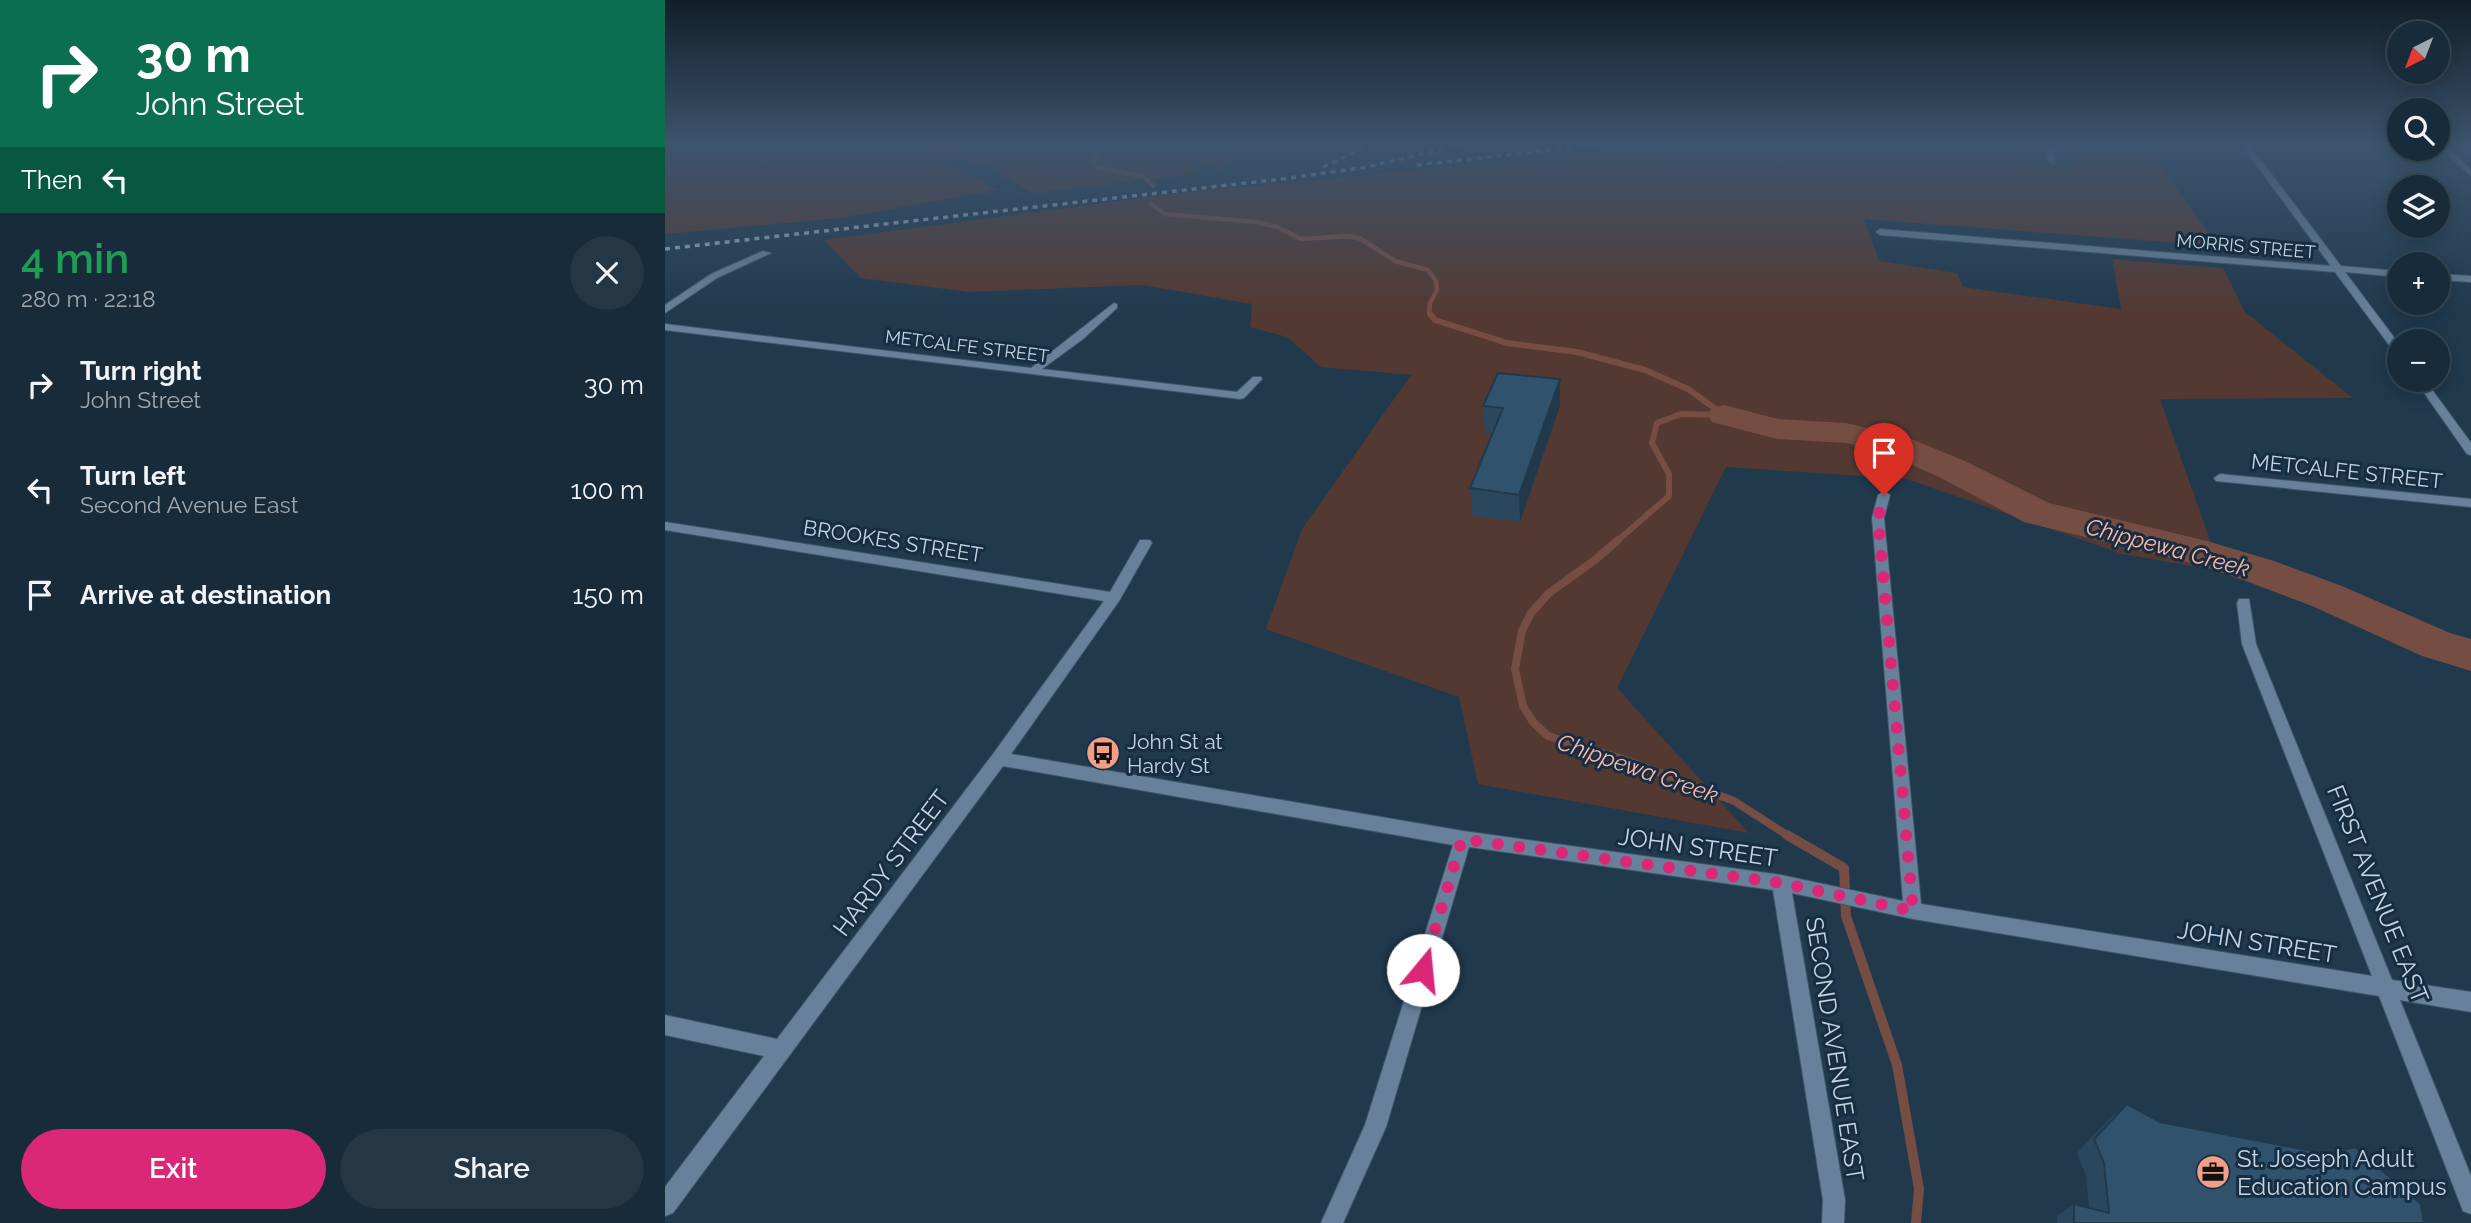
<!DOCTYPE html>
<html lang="en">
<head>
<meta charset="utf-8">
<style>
	:root { --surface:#182b3a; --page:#253745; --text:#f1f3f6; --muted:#9fa7af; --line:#364754; --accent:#db2777 }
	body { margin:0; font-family:Raleway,sans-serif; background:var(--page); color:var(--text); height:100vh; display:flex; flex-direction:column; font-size:26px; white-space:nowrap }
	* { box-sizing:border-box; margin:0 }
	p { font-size:23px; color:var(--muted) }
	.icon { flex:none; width:38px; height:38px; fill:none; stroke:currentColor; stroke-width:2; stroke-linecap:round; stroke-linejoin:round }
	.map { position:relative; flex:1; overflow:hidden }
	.drawer { display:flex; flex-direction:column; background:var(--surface); width:665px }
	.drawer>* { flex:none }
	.guide { background:#0b6e4f; color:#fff; overflow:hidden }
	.needle { width:46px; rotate:222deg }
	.tools { position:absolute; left:1722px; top:21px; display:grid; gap:14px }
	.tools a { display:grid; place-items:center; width:63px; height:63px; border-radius:50%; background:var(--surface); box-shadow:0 4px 18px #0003,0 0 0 2px var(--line); font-size:35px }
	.pin { position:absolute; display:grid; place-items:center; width:60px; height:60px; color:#fff; margin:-72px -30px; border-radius:50% 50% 50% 0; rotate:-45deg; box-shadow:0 0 7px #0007 }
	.pin .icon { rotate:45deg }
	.me { position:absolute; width:77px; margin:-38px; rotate:17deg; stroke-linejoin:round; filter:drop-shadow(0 0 5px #0008) }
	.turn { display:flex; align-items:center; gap:24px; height:147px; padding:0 21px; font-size:32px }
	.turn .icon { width:91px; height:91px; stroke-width:2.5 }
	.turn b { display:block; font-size:49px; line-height:60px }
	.then { display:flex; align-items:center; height:66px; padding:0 21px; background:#0003; gap:14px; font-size:26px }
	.round { display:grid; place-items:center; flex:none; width:74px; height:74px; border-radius:37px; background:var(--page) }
	.summary { display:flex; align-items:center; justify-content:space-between; height:119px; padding:0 21px }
	h1 { font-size:42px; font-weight:600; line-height:52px; color:#1e9e55 }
	.primary-button { display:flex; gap:14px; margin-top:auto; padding:14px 21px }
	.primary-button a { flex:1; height:80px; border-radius:42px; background:var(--accent); color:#fff; font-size:28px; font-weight:600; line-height:80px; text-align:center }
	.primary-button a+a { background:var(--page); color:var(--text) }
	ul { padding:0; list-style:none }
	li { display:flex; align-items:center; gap:21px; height:105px; padding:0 21px }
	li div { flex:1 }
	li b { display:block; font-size:26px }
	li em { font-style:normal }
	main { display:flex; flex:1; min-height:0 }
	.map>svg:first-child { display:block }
	.green { fill:#543932 }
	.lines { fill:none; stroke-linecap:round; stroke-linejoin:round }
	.stream-far3 { stroke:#764d42; stroke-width:4.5 }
	.stream-far2 { stroke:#764d42; stroke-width:6 }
	.stream-far1 { stroke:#764d42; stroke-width:8 }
	.stream { stroke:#764d42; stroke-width:10 }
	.river { fill:#764d42; fill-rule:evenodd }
	.street-casing { stroke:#405667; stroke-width:2 }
	.street { fill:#668199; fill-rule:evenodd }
	.rail { stroke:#99aab9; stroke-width:3.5; stroke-dasharray:5 5; stroke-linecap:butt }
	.wall { fill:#2a475d }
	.shaded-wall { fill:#22394c }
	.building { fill:#31526c; stroke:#22394c; stroke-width:2 }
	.route { stroke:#db2777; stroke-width:12; stroke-dasharray:0 21.6 }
	.labels { text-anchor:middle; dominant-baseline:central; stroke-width:6; stroke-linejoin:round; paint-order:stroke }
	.far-street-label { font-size:18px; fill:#c5d3e0; stroke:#162e43 }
	.street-label { font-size:21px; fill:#c5d3e0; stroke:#162e43 }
	.poi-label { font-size:21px; fill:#c5d3e0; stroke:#162e43; text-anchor:start }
	.water-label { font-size:23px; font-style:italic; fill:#ffb6a3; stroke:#162e43 }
	.near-street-label { font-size:24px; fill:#c5d3e0; stroke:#162e43 }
	.near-poi-label { font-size:24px; fill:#c5d3e0; stroke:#162e43; text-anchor:start }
</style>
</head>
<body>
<main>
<section class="drawer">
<div class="guide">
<div class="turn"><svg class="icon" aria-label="right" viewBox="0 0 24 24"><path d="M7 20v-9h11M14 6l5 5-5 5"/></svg><div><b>30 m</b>John Street</div></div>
<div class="then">Then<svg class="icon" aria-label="left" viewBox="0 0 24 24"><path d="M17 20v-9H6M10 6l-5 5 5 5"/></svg></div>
</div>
<div class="summary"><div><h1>4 min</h1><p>280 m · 22:18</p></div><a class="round"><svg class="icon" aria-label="close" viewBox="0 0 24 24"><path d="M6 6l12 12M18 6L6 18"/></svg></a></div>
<ul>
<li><svg class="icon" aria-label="right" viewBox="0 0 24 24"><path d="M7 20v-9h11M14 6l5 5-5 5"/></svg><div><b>Turn right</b><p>John Street</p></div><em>30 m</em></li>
<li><svg class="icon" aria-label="left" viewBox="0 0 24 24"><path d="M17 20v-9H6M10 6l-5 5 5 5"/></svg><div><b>Turn left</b><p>Second Avenue East</p></div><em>100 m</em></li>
<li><svg class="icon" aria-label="arrive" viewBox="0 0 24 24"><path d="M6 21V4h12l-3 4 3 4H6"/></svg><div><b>Arrive at destination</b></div><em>150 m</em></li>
</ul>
<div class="primary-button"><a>Exit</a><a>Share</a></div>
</section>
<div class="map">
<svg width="1806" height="1223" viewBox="0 0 1806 1223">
	<rect width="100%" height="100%" fill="#20394d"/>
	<!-- green -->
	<path class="green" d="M0 143H478L521 160 538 173 371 193 363 191 320 163 263 155 333 190 175 218 0 234Z
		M482 143H574L558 170Z
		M1038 143H1361L1357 161 1408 168 1412 147 1484 150 1553 246 1199 219 1214 261 1292 273 1298 287 1456 309 1447 259 1558 268 1580 312 1688 398 1495 399 1556 571 1457 554 1242 479 1061 467 952 688 1084 833 813 784 794 697 601 629 637 529 746 375 656 367 622 337 585 327 587 304 477 285 304 292 196 278 159 240 516 193Z"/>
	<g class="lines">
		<!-- stream-far3 -->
		<path class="stream-far3" d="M403 143 423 148 432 157 429 163 432 167 479 177 488 186
			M486 204 500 214 591 222 612 227 636 239 684 236 696 239 730 261 763 270 771 281 772 290 765 303 764 313 767 316"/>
		<!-- stream-far2 -->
		<path class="stream-far2" d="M765 314 770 320 842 343 912 352 980 370 1023 389 1059 415
			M951 542 1004 496V474L987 443 992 423 1016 414 1059 415"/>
		<!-- stream-far1 -->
		<path class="stream-far1" d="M953 540 930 560 884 593 866 613 857 631 850 669 858 706 868 722 883 736 958 759 1069 801 1125 837"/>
		<!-- stream -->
		<path class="stream" d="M1122 835 1179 868 1181 916 1232 1065 1254 1189 1251 1223"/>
		<!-- river -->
		<path class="river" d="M1059 405 1113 419 1181 423 1239 436 1300 461 1384 503 1542 541 1609 561 1677 586 1785 633 1806 639V671L1757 656 1647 606 1581 581 1534 565 1359 522 1274 477 1216 451 1181 443 1112 439 1047 422 1042 415 1047 408Z"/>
		<!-- street casing -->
		<g class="street-casing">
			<path id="street" d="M1382 143H1390V164L1383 162Z
				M1575 143H1583L1676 266 1734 271V277L1680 272 1734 344V354L1730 353 1670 272 1215 235 1211 232 1215 229 1666 266Z
				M1773 143H1778L1806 170V176L1773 146Z
				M98 251 106 253 52 278 0 313V305L46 274Z
				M1773 274 1806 276V282L1773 280Z
				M449 303 452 304V308L418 339 377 369 572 392 588 377H596L597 379 579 398 575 399 0 330V324L366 368Z
				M1750 380H1760L1806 443V455L1802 454Z
				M1555 474 1806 499V507L1551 481 1549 478Z
				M1219 491 1225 495 1219 518 1256 904 1707 976 1577 644 1572 603 1574 599H1584L1591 644 1727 980 1806 992V1012L1735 1000 1806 1176V1214L1798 1211 1714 996 1248 919 1127 893 1180 1200 1179 1223H1157L1158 1200 1108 890 804 847 721 1127 678 1223H656L700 1125 788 845 338 766 8 1213 0 1216V1187L99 1056 0 1035V1015L112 1039 328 754 439 601 0 530V522L445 592 475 540H485L487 543 454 601 346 754 798 831 1116 875 1238 901 1207 518 1213 495Z"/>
		</g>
		<!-- street -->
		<use href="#street" class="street"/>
		<!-- rail -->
		<path class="rail" d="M752 165 948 143
			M658 167 708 143
			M0 249 617 179 702 167 802 143"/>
	</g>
	<!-- wall -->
	<path class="wall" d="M1793 143H1806V156H1805Z
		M818 406H895L855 522 807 516 805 488 827 433H820Z
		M1462 1104 1495 1122 1759 1223H1392V1216L1409 1204 1424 1208 1421 1176 1412 1153 1444 1119Z"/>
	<!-- shaded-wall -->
	<path class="shaded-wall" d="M895 379V406L855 522 854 495Z"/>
	<!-- building -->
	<path class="building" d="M833 373 895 379 854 495 805 488 838 408 818 406Z
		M1462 1104 1495 1122 1663 1154 1690 1147 1756 1204 1759 1223H1409V1204L1444 1213 1439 1163 1429 1139Z"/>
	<!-- sky -->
	<linearGradient id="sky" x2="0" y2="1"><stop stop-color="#121f2a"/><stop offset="0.46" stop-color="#3c546d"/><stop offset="1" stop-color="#3c546d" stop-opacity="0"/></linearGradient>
	<rect width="1806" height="314" fill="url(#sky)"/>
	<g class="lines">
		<!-- route -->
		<path class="route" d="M758 970 797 839 1116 883 1248 911 1213 518 1219 495"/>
	</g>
	<!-- icons -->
	<defs>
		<g id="bus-disc" transform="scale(1.75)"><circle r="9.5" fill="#f49e87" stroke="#162e43"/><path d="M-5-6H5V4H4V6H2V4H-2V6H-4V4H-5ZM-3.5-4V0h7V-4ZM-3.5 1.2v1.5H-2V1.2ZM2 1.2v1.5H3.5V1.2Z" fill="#111"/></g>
		<g id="office-disc" transform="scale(1.75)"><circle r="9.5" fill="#f49e87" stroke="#162e43"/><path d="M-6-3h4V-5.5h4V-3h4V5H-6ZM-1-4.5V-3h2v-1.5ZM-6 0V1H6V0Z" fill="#111"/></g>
	</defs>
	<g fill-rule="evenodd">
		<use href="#bus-disc" x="438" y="753"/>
		<use href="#office-disc" x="1548" y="1172"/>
	</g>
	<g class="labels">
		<!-- far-street labels -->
		<g class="far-street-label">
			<text transform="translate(1581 246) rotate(5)">MORRIS STREET</text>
			<text transform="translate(302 346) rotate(7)">METCALFE STREET</text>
		</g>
		<!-- street labels -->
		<g class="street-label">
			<text transform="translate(1682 471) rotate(6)">METCALFE STREET</text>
			<text transform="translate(228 541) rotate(9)">BROOKES STREET</text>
		</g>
		<!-- poi labels -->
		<g class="poi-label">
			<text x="462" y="741">John St at<tspan x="462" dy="24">Hardy St</tspan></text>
		</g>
		<!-- water labels -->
		<g class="water-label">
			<text transform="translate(1503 547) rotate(15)">Chippewa Creek</text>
			<text transform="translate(973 768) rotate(19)">Chippewa Creek</text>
		</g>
		<!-- near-street labels -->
		<g class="near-street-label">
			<text transform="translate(1033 847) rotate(8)">JOHN STREET</text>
			<text transform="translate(226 863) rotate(-53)">HARDY STREET</text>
			<text transform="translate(1713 894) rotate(68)">FIRST AVENUE EAST</text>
			<text transform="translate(1592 942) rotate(9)">JOHN STREET</text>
			<text transform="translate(1170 1049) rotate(81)">SECOND AVENUE EAST</text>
		</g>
		<!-- near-poi labels -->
		<g class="near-poi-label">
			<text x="1572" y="1158">St. Joseph Adult<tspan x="1572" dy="28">Education Campus</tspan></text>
		</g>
	</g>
</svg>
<div class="tools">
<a><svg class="needle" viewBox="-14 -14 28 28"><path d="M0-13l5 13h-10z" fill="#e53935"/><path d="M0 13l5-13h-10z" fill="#9fa7af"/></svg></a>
<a><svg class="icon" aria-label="search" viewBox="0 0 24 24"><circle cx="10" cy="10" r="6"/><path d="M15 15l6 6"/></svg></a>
<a><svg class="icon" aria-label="layers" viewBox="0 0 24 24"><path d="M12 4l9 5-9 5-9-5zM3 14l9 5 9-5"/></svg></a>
<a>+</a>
<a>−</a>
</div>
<div class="pin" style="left:1219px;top:495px;background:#d93025"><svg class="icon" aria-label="arrive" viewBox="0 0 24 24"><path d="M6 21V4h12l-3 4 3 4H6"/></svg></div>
<svg class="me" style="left:758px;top:970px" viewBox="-20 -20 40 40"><circle r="19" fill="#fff"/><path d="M0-13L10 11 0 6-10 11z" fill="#db2777"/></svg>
</div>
</main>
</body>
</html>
